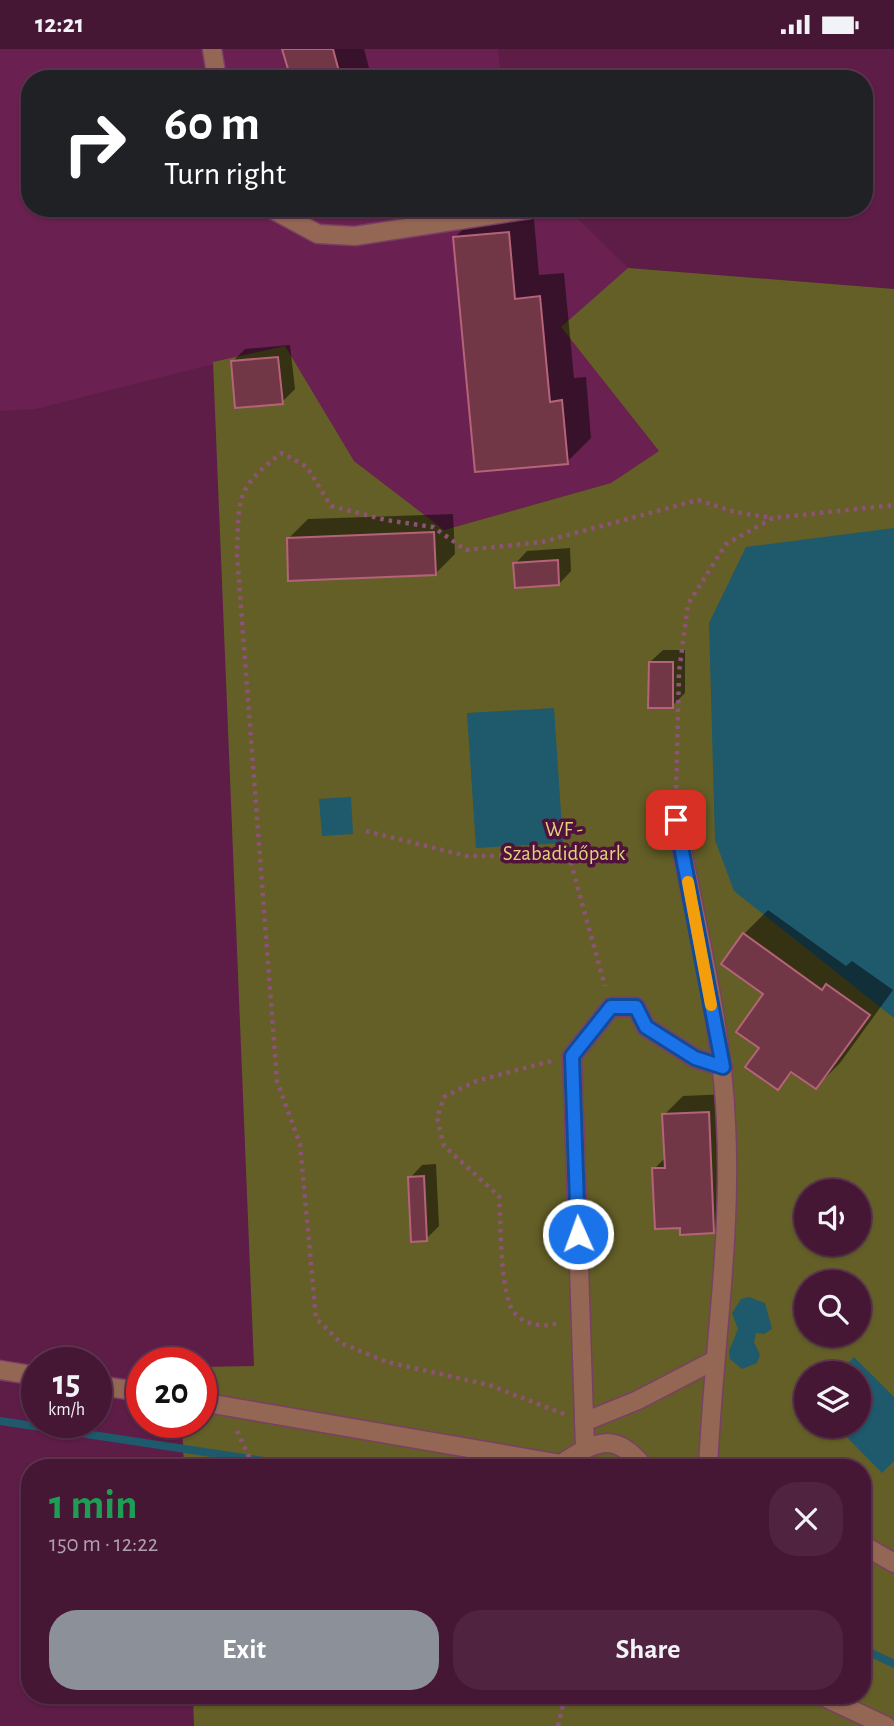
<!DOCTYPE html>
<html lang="en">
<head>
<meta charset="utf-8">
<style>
	:root { --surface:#461635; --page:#502341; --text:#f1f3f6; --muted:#b09fad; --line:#5e3550; --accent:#8c9099 }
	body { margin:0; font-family:"Alegreya Sans",sans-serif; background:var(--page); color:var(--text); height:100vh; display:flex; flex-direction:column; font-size:26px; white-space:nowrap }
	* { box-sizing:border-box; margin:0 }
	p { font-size:23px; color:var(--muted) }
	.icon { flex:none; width:38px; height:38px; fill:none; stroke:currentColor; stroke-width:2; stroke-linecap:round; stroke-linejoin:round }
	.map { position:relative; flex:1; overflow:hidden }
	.details { position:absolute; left:21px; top:1410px; width:850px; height:245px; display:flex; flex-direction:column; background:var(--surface); border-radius:28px; box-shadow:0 2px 5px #0004,0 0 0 2px var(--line) }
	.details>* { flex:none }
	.banner { position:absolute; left:21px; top:21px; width:852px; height:147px; border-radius:28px; box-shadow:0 2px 5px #0004,0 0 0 2px var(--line); background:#202124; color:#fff; overflow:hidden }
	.tools { position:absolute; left:794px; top:1130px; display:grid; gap:14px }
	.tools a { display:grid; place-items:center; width:77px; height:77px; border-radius:50%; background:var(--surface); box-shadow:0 2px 5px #0004,0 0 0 2px var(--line); font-size:35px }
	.speed { position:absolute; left:21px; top:1298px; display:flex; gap:14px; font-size:35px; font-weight:700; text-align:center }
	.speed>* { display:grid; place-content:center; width:91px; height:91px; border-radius:50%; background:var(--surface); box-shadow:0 2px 5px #0004,0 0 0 2px var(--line); line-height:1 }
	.speed small { font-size:18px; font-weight:400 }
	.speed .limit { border:10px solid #d22; background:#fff; color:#111 }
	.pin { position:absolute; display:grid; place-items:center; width:60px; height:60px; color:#fff; margin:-30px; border-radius:14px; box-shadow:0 4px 10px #0006 }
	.me { position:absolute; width:77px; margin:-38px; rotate:358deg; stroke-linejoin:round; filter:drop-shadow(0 0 5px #0008) }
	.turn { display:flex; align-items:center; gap:24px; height:147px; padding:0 28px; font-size:32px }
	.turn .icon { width:91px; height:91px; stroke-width:2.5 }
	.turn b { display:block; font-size:49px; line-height:60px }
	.round { display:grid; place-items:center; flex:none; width:74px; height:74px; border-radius:28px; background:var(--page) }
	.head { display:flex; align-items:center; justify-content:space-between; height:119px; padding:0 28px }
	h1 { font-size:42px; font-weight:700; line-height:52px; color:#1e9e55 }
	.button { display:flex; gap:14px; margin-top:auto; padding:14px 28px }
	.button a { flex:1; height:80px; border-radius:28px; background:var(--accent); color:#fff; font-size:28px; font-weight:700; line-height:80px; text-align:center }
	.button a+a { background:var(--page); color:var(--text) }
	.status { display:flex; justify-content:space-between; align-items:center; height:49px; padding:0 35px; background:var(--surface); direction:ltr }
	.status svg { height:19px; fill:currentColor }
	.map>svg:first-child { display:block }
	.built { fill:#6a2151 }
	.green { fill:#645f27; fill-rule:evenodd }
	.water { fill:#1e596c }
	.shadow { fill:#0007 }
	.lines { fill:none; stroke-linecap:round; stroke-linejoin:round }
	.stream { stroke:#1e596c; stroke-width:8 }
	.building { fill:#723747; stroke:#b56378; stroke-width:2 }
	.minor-casing { stroke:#7b3f65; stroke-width:21 }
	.path { stroke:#8c5376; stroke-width:4.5; stroke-dasharray:3.5 5; stroke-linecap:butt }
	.minor { stroke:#946754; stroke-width:18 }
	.route-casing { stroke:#114b97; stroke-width:18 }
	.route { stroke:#1a73e8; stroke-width:12 }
	.slow { stroke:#f59e0b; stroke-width:12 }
	.labels { text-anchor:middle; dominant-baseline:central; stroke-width:7; stroke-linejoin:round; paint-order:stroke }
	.park-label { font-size:21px; fill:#ddd579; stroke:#52113d }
</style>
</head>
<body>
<div class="status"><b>12:21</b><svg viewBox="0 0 49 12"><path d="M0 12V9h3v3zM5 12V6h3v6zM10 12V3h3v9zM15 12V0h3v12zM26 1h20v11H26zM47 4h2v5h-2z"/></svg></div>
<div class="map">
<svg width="894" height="1677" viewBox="0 0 894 1677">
	<rect width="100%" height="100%" fill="#5e1d47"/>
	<!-- built -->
	<path class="built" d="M0 0H498L501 30H30V159H567L628 219 561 278 659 402 611 434 443 481 354 412 284 297 36 360 0 362Z"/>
	<!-- green -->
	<path class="green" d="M628 219 894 240V1677H194L193 1647H863V1419H184L182 1374H201V1318L254 1317 213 313 285 297 354 412 444 481 611 434 659 402 561 278ZM807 1143H859V1195H807ZM807 1234H859V1286H807ZM807 1325H859V1377H807Z"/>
	<!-- water -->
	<path class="water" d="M894 479V969L734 842 715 791 709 574 746 498Z
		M554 659 563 794 476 799 467 664Z
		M351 748 353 785 322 787 319 750Z
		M749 1248 765 1254 772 1280 764 1285 756 1284 754 1293 760 1306 757 1314 742 1320 730 1310 729 1302 738 1280 732 1264 741 1250Z
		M854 1308 894 1348V1412L882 1424 836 1377H859V1325H837Z"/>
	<!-- shadow -->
	<path class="shadow" d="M284 0H364L372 30H292Z
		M533 160 539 226 564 224 574 329 586 328 591 389 567 413 454 189 479 164Z
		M290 296 295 340 282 353 232 313 245 300Z
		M453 465 455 505 436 524 289 489 308 470Z
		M570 499 571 522 559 535 515 515 527 502Z
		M663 601H685V644L672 657 650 613Z
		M768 861 846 917 852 912 893 941 840 1014 816 1038 794 1022 778 1039 761 998 766 944 744 885Z
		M727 1045 733 1163 714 1182 681 1178 654 1120 666 1108 664 1066 683 1047Z
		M436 1115 439 1177 426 1190 410 1129 422 1116Z"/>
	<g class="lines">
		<!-- stream -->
		<path class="stream" d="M0 1372 310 1419
			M863 1600 894 1615"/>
	</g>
	<!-- building -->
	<path class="building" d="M282 0H333L341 30H291Z
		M509 183 515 250 540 247 550 353 562 351 568 415 475 423 453 188Z
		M278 308 283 355 235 359 231 312Z
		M434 483 436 526 288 532 287 489Z
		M558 511 559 536 515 539 513 514Z
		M649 613H673V659H648Z
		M743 884 822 941 826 935 870 966 816 1040 791 1023 778 1041 745 1018 759 999 736 983 763 945 721 915Z
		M709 1063 714 1184 680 1186V1179L655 1180 652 1119H665L662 1065Z
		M424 1127 427 1192 411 1193 408 1128Z"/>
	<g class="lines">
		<!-- minor casing -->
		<g class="minor-casing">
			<path id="minor" d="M212 0 217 30
				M270 159 318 185 355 187 530 160
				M676 770C695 871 722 973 726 1074 732 1190 713 1304 708 1419
				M0 1321 37 1327
				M96 1336 142 1343
				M201 1353 561 1415 567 1419
				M584 1373 638 1351 713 1312
				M585 1399 572 1007 611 958H636L646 978 695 1009 723 1018
				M562 1419 561 1415C597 1391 615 1382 645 1419
				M689 1419H706
				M863 1496 894 1514
				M822 1647 886 1677"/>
		</g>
		<!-- path -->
		<path class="path" d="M676 748 679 623 688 555 726 495 773 469 894 456
			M366 782 466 807H569L605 937
			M551 1012 476 1032 444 1048 437 1069 444 1097 499 1147C501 1176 500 1229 510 1256 518 1276 543 1280 560 1273
			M564 1365 489 1336 387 1313 341 1294 316 1269 300 1095 277 1032 237 506C239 451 234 439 282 404L307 418 331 457 386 471 433 478 466 501 542 493 698 451 735 463 773 469
			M237 1382 254 1419
			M538 1647 562 1655
			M558 1677 565 1647"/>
		<!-- minor -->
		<use href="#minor" class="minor"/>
	</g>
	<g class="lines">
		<!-- route casing -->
		<g class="route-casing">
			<path id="route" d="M578 1185 572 1007 611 958H636L646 978 695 1009 723 1018 676 771"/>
		</g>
		<!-- route -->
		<use href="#route" class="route"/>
		<!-- slow -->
		<path class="slow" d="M688 833 711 956"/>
	</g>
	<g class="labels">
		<!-- park labels -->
		<g class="park-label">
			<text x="564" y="780">WF -<tspan x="564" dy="24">Szabadidőpark</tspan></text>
		</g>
	</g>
</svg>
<div class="tools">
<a><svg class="icon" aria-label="sound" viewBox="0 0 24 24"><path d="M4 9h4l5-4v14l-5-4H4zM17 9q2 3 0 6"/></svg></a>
<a><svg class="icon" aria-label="search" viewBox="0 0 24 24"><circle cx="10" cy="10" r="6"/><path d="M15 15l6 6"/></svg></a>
<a><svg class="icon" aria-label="layers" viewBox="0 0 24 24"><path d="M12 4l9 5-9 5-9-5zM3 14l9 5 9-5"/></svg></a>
</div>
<div class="speed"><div>15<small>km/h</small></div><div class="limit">20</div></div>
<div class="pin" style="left:676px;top:771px;background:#d93025"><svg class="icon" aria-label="arrive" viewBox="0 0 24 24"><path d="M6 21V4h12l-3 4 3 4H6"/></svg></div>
<svg class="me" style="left:578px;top:1185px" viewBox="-20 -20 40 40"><circle r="17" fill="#1a73e8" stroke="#fff" stroke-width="3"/><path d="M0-11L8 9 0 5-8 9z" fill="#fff"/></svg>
<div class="banner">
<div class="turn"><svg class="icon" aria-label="right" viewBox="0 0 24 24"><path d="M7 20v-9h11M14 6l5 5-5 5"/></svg><div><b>60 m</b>Turn right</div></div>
</div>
<section class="details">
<div class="head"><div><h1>1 min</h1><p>150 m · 12:22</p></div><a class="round"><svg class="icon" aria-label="close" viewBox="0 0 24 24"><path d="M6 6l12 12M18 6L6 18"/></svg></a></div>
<div class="button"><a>Exit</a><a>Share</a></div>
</section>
</div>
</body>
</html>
